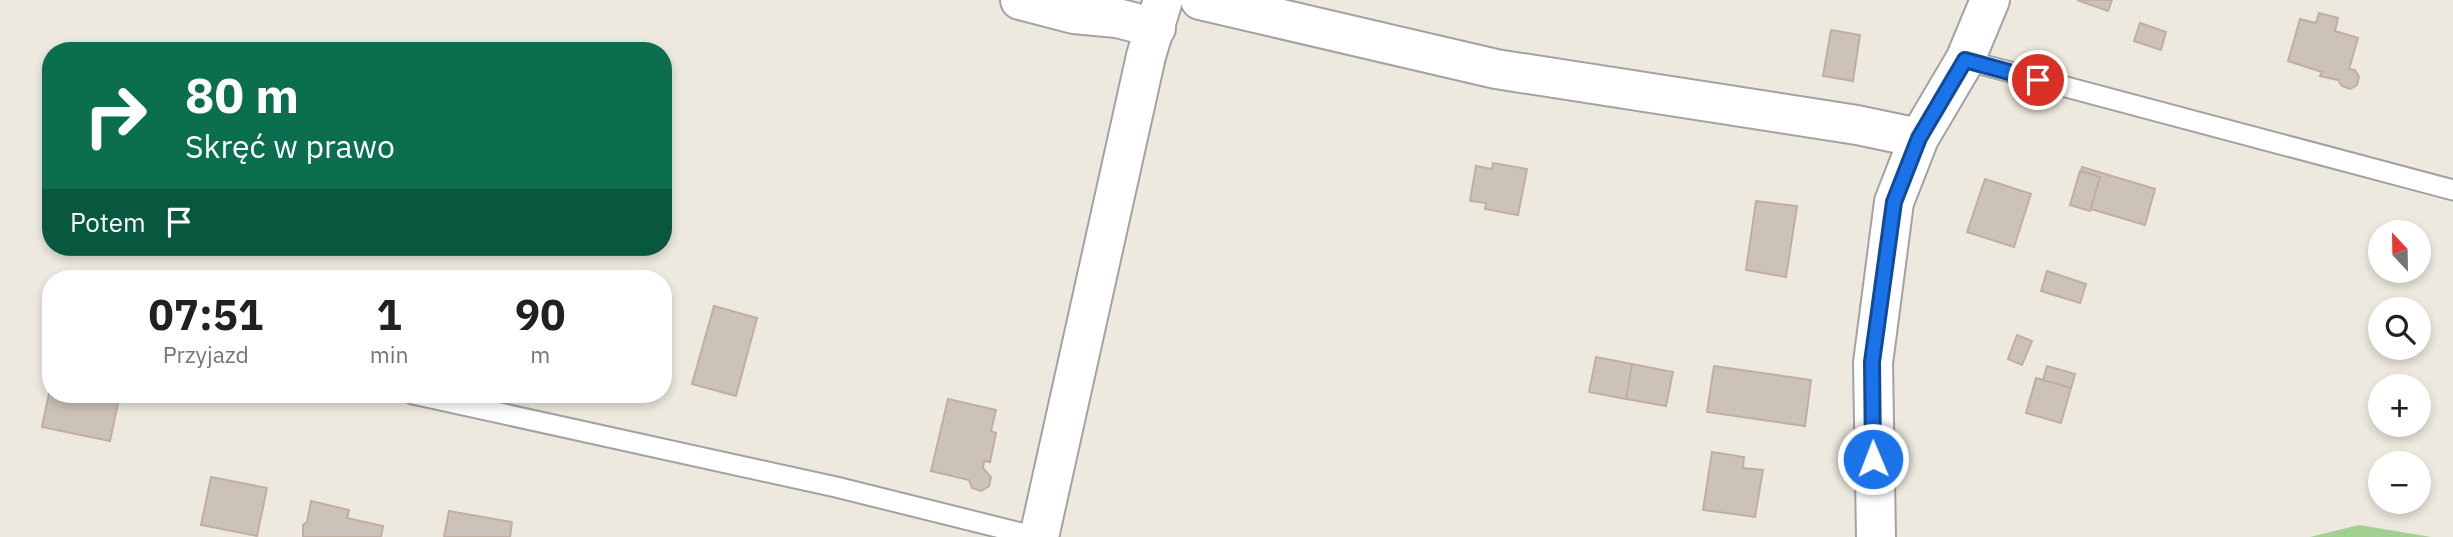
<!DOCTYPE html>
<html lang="pl">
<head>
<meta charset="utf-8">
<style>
	:root { --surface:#fff; --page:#f6f6f6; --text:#202124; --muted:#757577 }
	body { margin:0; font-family:"IBM Plex Sans",sans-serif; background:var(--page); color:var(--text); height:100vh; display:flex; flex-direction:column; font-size:26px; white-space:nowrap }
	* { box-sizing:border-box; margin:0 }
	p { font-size:23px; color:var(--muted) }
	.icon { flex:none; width:38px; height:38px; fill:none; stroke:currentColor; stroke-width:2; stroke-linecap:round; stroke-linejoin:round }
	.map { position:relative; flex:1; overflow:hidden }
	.side { position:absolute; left:42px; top:270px; width:630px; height:133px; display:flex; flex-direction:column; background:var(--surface); border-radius:28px; box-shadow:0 4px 10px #0003 }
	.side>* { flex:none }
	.hud { position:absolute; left:42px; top:42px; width:630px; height:214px; border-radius:28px; box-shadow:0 4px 10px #0003; background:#0b6e4f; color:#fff; overflow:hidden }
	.needle { width:46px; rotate:338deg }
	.controls { position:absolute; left:2368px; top:220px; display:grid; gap:14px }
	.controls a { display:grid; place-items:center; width:63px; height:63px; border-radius:50%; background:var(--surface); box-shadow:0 4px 10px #0003; font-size:35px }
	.pin { position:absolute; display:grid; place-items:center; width:60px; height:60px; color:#fff; margin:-30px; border:4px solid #fff; border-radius:50%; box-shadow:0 2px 7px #0007 }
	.me { position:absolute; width:77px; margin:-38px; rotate:359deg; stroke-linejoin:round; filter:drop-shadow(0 0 5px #0008) }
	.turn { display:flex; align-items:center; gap:24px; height:147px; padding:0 28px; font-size:32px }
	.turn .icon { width:91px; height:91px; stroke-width:2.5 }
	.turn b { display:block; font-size:49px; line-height:60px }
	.then { display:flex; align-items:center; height:66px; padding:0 28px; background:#0003; gap:14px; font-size:26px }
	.eta { display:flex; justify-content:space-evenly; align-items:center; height:119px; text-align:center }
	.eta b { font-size:42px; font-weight:700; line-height:49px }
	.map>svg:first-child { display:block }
	.forest { fill:#a2d090 }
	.building { fill:#cdc2b8; stroke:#c0afa0; stroke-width:2 }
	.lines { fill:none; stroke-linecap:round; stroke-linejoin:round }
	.service-casing { stroke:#a2a2a2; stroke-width:23 }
	.minor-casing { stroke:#a2a2a2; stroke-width:42 }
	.service { stroke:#fff; stroke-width:19 }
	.minor { stroke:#fff; stroke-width:38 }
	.route-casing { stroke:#114b97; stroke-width:18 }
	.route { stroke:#1a73e8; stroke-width:12 }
</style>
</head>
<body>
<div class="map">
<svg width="2453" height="537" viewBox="0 0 2453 537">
	<rect width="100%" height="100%" fill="#ede9df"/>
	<!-- forest -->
	<path class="forest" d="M2359 525 2431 537H2310Z"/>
	<!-- building -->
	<path class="building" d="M2077 0H2112L2108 11Z
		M2319 13 2338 18 2335 31 2358 38 2349 69 2355 70 2359 77 2357 85 2350 89 2342 86 2338 80 2320 76 2322 72 2288 61 2300 19 2316 23Z
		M2140 23 2166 32 2161 50 2134 41Z
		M1831 30 1860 35 1853 81 1823 76Z
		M1493 163 1527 169 1518 215 1485 209 1486 203 1470 201 1476 166 1492 169Z
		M2082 167 2155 189 2145 225 2091 209 2100 177 2081 171Z
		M2080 171 2100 177 2090 211 2070 205Z
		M1985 179 2031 194 2014 247 1967 232Z
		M1756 201 1797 206 1786 277 1746 270Z
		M2047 271 2086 284 2080 303 2041 291Z
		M714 306 757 318 736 396 692 384Z
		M2017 335 2032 341 2022 365 2008 359Z
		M1596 357 1632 364 1626 399 1589 392Z
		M1632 364 1673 372 1666 406 1626 399Z
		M1714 366 1811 380 1805 426 1707 412Z
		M2047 366 2075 374 2071 388 2043 380Z
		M2036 378 2071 388 2061 423 2026 413Z
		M51 384V394H120L110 441 42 427Z
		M948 399 996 410 991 431 996 433 990 462 984 461 983 468 991 477 989 486 981 491 972 488 969 480 931 471Z
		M1712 452 1744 457 1743 468 1763 470 1755 517 1703 510Z
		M211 477 267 488 257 536 201 525Z
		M311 501 349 510 347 518 383 526 381 537H303V525L307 522Z
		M449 511 512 522 510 537H444Z"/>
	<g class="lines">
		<!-- service casing -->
		<g class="service-casing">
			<path id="service" d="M1965 60 2453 190
				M413 394 836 487 1037 537"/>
		</g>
		<!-- minor casing -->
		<g class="minor-casing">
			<path id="minor" d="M1020 0 1074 14 1117 18 1156 28
				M1200 0 1496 69 1857 125 1919 138
				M1039 537 1146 56 1163 0
				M1876 537 1873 363 1894 202 1919 138 1965 60 1990 0"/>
		</g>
		<!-- service -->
		<use href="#service" class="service"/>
		<!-- minor -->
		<use href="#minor" class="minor"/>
	</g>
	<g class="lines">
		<!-- route casing -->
		<g class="route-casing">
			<path id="route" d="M1873 459 1872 362 1894 202 1919 138 1965 60 2038 80"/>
		</g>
		<!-- route -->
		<use href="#route" class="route"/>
	</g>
</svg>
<div class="controls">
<a><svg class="needle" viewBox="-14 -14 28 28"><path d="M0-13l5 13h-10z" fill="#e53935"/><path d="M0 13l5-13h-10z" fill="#757577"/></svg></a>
<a><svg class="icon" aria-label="search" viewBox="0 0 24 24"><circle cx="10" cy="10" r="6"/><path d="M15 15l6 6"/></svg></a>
<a>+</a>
<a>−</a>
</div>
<div class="pin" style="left:2038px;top:80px;background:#d93025"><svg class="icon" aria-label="arrive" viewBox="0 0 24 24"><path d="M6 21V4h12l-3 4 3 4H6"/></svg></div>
<svg class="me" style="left:1873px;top:459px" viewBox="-20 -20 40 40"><circle r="17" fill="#1a73e8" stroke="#fff" stroke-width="3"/><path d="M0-11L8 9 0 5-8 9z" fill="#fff"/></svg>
<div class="hud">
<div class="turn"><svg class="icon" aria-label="right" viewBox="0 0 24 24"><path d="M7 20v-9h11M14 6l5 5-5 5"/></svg><div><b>80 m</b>Skręć w prawo</div></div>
<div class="then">Potem<svg class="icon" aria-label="arrive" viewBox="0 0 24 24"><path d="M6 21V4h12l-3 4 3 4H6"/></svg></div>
</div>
<section class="side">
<div class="eta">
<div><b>07:51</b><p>Przyjazd</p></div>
<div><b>1</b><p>min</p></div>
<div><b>90</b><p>m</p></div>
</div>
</section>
</div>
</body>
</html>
